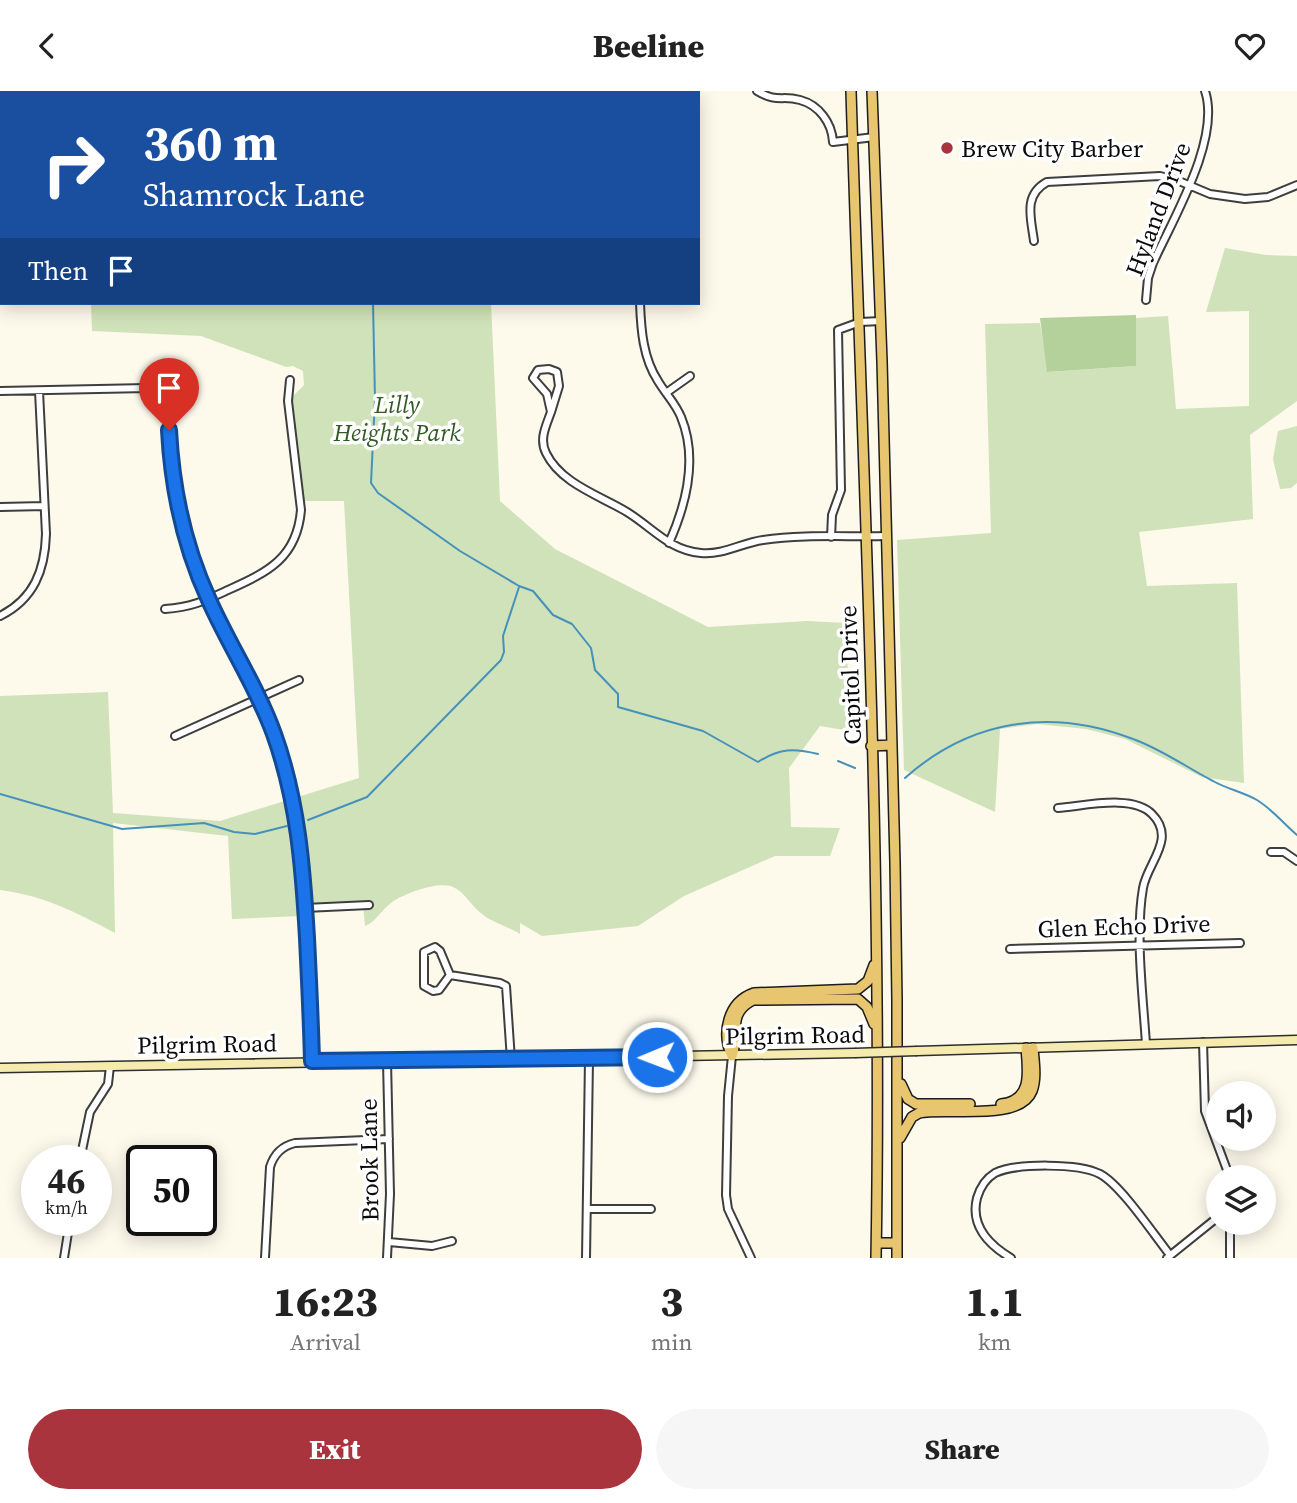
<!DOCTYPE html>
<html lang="en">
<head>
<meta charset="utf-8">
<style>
	:root { --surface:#fff; --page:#f6f6f6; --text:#222; --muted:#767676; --accent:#aa343e }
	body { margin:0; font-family:"Source Serif 4",serif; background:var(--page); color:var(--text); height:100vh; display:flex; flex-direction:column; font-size:26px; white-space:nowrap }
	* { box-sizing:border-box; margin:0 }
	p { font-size:23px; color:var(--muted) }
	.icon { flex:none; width:38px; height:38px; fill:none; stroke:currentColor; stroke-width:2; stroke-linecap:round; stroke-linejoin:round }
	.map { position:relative; height:1167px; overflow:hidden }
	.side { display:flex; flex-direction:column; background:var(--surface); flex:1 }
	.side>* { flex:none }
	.banner { position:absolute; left:0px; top:0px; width:700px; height:214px; box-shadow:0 4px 18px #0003; background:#1a4fa0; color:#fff; overflow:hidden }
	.tools { position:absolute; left:1206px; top:990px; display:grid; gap:14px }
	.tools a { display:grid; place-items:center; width:70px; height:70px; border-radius:50%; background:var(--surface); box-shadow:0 4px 18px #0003; font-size:35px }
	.speed { position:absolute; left:21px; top:1054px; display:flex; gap:14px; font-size:35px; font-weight:700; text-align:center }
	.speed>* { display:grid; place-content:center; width:91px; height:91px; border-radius:50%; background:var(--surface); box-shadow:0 4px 18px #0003; line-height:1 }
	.speed small { font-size:18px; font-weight:400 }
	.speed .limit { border:4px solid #111; border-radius:10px; background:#fff; color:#111 }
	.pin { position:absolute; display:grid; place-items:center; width:60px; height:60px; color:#fff; margin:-72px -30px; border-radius:50% 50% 50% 0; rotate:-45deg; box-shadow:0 0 7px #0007 }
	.pin .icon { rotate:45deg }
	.me { position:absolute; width:77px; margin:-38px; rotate:269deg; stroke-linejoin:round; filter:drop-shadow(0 0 5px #0008) }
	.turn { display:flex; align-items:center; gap:24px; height:147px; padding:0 28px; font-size:32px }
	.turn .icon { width:91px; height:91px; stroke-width:2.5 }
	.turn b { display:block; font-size:49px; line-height:60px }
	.then { display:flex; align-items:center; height:66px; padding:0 28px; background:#0003; gap:14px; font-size:26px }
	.eta { display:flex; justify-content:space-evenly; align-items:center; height:119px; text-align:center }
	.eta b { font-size:42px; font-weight:800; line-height:49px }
	.cta { display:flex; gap:14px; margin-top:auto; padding:14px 28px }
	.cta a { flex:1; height:80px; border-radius:42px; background:var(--accent); color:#fff; font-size:28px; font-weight:800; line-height:80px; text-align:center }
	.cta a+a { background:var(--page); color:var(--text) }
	header { display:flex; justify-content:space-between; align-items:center; height:91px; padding:0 28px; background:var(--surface); font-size:32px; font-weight:800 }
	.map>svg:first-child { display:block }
	.green { fill:#d0e2b9 }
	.forest { fill:#b5d19b }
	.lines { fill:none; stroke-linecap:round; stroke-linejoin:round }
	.stream { stroke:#4691bc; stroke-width:2 }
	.street-casing { stroke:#3e3e3e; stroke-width:10 }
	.secondary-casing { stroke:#2d2d2d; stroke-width:11 }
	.primary-casing { stroke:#1c1c1c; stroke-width:12 }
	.street { stroke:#fff; stroke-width:6 }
	.secondary { stroke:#f5ebae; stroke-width:8 }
	.primary { stroke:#e8c670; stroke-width:9 }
	.secondary-bridge-casing { stroke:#2d2d2d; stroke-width:11; stroke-linecap:butt }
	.secondary-bridge { stroke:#f5ebae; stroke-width:8 }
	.route-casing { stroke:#114b97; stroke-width:18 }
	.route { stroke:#1a73e8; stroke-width:12 }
	.poi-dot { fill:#aa343e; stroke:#fff; stroke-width:2.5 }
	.labels { text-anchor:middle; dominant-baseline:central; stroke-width:7; stroke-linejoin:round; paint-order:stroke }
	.poi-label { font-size:24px; fill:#0b0b0b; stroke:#fff; text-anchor:start }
	.street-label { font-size:24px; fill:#0b0b0b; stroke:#fff }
	.park-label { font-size:24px; font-style:italic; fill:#315a24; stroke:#fff }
</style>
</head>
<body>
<header><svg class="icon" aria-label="back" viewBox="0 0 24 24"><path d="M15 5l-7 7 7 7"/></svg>Beeline<svg class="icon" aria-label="heart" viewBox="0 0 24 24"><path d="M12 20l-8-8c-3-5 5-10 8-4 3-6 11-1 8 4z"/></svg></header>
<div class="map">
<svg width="1297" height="1167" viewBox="0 0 1297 1167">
	<rect width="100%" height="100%" fill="#fdf9eb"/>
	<!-- green -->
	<path class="green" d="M353 0H481V2H353Z
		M1225 157 1266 164 1297 165V310L1250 344 1253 428 1139 441 1147 495 1237 492 1244 692 1202 686 1125 648 1086 638 1037 633 1000 638 995 721 904 679 897 449 991 442 985 233 1040 232 1048 281 1136 275V227L1168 225 1176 318 1249 315V220L1206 221Z
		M91 212H491L500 410 555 458 708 536 807 530 846 532 850 640 820 635 789 677 791 736 840 737 830 765H775L684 805 638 835 542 845 520 832V843C509 836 491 831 482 823 472 816 466 803 455 797 442 789 410 801 397 808 383 815 378 830 365 835L363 812 301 813 300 825 232 828 228 745 113 732 115 842C75 821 46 805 0 799V605L108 601 113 722 220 730 359 687 344 410H304L291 312 292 306 304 294 303 280 293 275 286 276 201 245 92 240Z
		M1297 335V392L1291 397 1280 398 1273 368 1278 340Z"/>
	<!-- forest -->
	<path class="forest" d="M1136 224V275L1047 281 1040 227Z"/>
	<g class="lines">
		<!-- stream -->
		<path class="stream" d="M379 2V0
			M373 212 375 308 371 392 378 402 460 460 519 495 533 500 553 524 572 533 591 557 595 579 618 603V616L703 640 758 671C780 657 794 657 818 663
			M838 670 855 677
			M905 687C970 629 1051 616 1133 648 1161 658 1186 676 1213 690 1227 698 1243 701 1257 709 1273 719 1283 732 1297 744
			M0 703 122 738 204 732 234 741 255 743 287 735
			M308 729 367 706 501 569 504 561 503 545 519 496"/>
		<!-- street casing -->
		<g class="street-casing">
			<path id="street" d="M26 0V2
				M350 0V2
				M630 0V2
				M757 0C777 12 782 4 800 9 819 14 832 32 833 51L874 46
				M0 55H2
				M1034 150C1031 127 1023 104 1047 91L1160 85 1179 90 1210 103 1245 108 1268 106 1297 94
				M0 179H2
				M1146 209 1148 187 1153 172C1173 128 1221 48 1205 0
				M640 212C641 239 643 267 658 290 665 302 676 313 681 326 698 367 686 414 669 452
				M549 278 557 281 559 295 551 321 547 303 533 287 538 279Z
				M0 300 147 297 158 302 167 316 177 409 196 478 217 527 260 607 288 686 295 720 303 778 312 970
				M666 302 690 285
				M551 321C546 335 539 348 546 362 561 393 601 405 627 421 653 437 669 459 701 462 724 464 741 452 763 449 803 443 846 446 887 445
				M0 416 44 415
				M831 446 832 424 841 399 838 239 860 231 881 230
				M165 518C192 516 204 510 228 499 268 481 297 467 301 419L288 310 290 289
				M0 525C34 508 45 479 46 443L39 300
				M175 645 299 589
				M1058 717C1084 715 1133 703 1152 723 1177 748 1147 772 1143 797 1135 843 1143 906 1146 953
				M1271 761H1284L1297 770
				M305 817 369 814
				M435 856 440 860 450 884 439 899 433 900 424 895V861Z
				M1010 858 1240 852
				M450 884 500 892 506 895 511 969
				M1203 951 1205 1020 1230 1087
				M732 965 728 1005 726 1104 728 1118 751 1167
				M387 970 390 1103 387 1167
				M80 1069 90 1021 108 993 110 975
				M588 1118H651
				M389 1151 432 1155 452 1150
				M64 1167 70 1129
				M265 1167 270 1076C274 1063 282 1055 295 1052L389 1048
				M586 1167 589 968
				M1011 1167C989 1154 970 1135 977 1107 980 1097 985 1088 995 1082 1016 1072 1079 1072 1100 1083 1121 1094 1154 1144 1170 1164
				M1167 1167 1218 1126
				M1230 1167V1132"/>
		</g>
		<!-- secondary casing -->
		<g class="secondary-casing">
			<path id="secondary" d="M917 960 1297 949
				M0 977 855 962"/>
		</g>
		<!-- primary casing -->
		<g class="primary-casing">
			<path id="primary" d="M851 0C863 389 883 778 876 1167
				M872 0 882 270 895 771 897 910V1167
				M871 655 892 654
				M732 965C721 942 728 911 754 902L858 898 868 890 874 874
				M732 965C740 942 726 923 753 909L858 908 867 916 874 933
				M901 993 908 1008 916 1013H970
				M1001 1013C1033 1010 1028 980 1026 957
				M900 1047 912 1026 919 1022C947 1016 1020 1031 1032 1000 1037 987 1034 970 1033 957
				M877 1152H897"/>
		</g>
		<!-- street -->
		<use href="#street" class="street"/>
		<!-- secondary -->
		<use href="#secondary" class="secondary"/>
		<!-- primary -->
		<use href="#primary" class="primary"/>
		<!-- secondary-bridge casing -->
		<g class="secondary-bridge-casing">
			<path id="secondary-bridge" d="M855 962 917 960"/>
		</g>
		<!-- secondary-bridge -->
		<use href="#secondary-bridge" class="secondary-bridge"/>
	</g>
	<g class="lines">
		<!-- route casing -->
		<g class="route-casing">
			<path id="route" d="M169 339C172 397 184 455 209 509 229 554 257 596 274 643 298 710 303 777 307 847 309 888 311 929 312 970L657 966"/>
		</g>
		<!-- route -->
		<use href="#route" class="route"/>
	</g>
	<!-- markers -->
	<circle class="poi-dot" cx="947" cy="57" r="7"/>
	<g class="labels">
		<!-- poi labels -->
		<g class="poi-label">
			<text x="961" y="57">Brew City Barber</text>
		</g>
		<!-- street labels -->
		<g class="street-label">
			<text transform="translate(1158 118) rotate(-69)">Hyland Drive</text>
			<text transform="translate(850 584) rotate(-92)">Capitol Drive</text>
			<text transform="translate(1124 835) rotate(-2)">Glen Echo Drive</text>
			<text transform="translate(795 944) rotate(-1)">Pilgrim Road</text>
			<text transform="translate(207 953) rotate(-1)">Pilgrim Road</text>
			<text transform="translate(369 1069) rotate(-91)">Brook Lane</text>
		</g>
		<!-- park labels -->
		<g class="park-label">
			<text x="397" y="313">Lilly<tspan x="397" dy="28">Heights Park</tspan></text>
		</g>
	</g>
</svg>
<div class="tools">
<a><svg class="icon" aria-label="sound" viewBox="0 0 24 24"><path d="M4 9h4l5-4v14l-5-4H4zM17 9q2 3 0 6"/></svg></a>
<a><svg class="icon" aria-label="layers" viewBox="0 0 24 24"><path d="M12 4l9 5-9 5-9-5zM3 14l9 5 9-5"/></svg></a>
</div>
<div class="speed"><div>46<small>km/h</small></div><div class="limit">50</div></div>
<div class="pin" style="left:169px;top:339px;background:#d93025"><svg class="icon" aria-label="arrive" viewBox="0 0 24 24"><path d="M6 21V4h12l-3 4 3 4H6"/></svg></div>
<svg class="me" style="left:657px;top:966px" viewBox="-20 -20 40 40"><circle r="17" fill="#1a73e8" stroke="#fff" stroke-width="3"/><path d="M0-11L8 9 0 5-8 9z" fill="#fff"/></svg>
<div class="banner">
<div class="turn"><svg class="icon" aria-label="right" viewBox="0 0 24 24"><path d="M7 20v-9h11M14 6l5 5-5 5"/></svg><div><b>360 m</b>Shamrock Lane</div></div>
<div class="then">Then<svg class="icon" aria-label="arrive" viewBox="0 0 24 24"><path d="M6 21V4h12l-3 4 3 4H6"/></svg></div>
</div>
</div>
<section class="side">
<div class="eta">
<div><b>16:23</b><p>Arrival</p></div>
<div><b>3</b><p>min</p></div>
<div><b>1.1</b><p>km</p></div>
</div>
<div class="cta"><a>Exit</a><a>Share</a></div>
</section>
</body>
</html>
